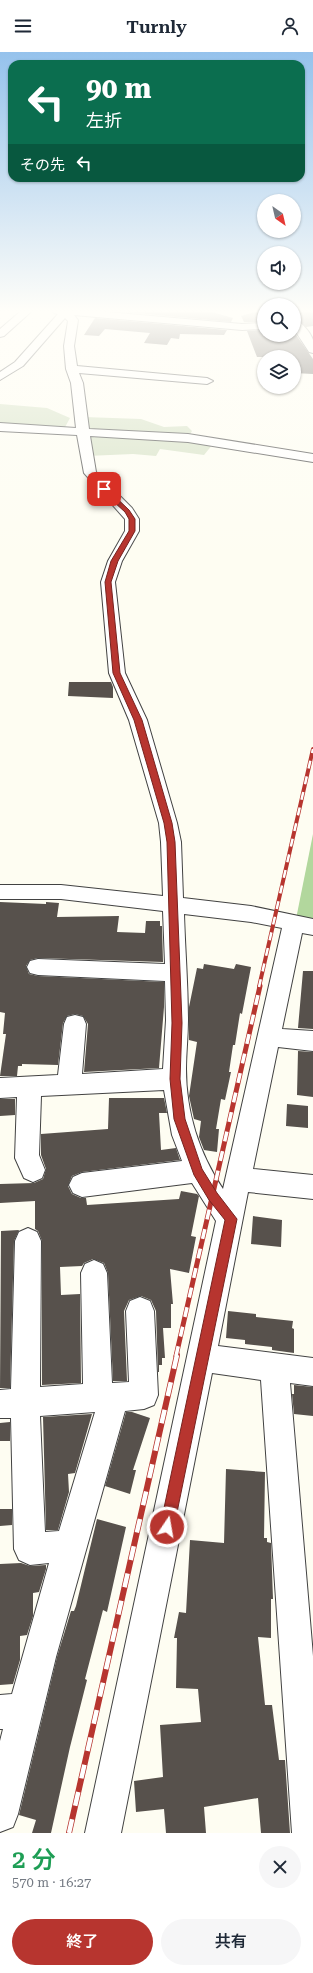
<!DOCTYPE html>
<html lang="ja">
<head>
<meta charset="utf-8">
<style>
	:root { --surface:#fff; --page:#f6f6f7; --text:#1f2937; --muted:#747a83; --accent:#b7352f }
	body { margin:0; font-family:"Roboto Serif","Noto Sans JP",serif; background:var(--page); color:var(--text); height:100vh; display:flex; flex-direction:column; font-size:15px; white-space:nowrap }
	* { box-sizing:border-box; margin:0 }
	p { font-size:13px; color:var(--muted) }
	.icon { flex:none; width:22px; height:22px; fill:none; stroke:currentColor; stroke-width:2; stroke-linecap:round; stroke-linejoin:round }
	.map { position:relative; height:1781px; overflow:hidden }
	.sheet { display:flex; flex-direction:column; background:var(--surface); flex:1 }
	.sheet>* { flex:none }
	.guide { position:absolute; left:8px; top:8px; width:297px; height:122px; border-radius:12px; box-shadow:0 1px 3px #0004; background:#0b6e4f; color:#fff; overflow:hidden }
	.needle { width:26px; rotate:146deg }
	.fabs { position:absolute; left:257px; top:142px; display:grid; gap:8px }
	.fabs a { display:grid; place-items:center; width:44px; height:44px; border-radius:50%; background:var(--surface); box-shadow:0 1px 3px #0004; font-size:20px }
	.pin { position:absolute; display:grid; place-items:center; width:34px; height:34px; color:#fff; margin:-17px; border-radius:8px; box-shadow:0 2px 6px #0006 }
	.me { position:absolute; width:44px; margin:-22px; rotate:12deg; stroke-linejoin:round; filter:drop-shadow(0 0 3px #0008) }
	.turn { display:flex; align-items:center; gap:14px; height:84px; padding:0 12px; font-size:18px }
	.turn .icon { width:52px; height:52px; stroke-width:2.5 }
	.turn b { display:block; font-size:28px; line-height:34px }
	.then { display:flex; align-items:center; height:38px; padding:0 12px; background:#0003; gap:8px; font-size:15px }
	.round { display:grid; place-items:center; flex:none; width:42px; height:42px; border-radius:21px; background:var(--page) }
	.headline { display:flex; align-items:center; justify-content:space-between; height:68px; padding:0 12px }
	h1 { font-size:24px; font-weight:600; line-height:30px; color:#1e9e55 }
	.primary-button { display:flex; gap:8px; margin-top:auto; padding:8px 12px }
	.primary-button a { flex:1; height:46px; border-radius:24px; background:var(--accent); color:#fff; font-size:16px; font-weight:600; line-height:46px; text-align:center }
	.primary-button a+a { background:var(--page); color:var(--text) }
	header { display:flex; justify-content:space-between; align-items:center; height:52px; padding:0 12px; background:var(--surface); font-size:18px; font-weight:600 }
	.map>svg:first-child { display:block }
	.forest { fill:#b2d79d }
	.cemetery { fill:#d4e0c3 }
	.building { fill:#57514c }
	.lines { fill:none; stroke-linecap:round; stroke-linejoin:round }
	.minor-casing { stroke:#424242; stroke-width:2 }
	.minor { fill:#fff; fill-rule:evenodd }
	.rail-far2-casing { stroke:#b7352f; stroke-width:4 }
	.rail-far1-casing { stroke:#b7352f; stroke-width:5 }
	.rail-casing { stroke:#b7352f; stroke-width:6 }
	.rail-far2 { stroke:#fff; stroke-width:2.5; stroke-dasharray:8; stroke-linecap:butt }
	.rail-far1 { stroke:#fff; stroke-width:3.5; stroke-dasharray:10; stroke-linecap:butt }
	.rail { stroke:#fff; stroke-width:4.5; stroke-dasharray:14; stroke-linecap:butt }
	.route { fill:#b7352f; stroke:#77221f }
</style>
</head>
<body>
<header><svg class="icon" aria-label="menu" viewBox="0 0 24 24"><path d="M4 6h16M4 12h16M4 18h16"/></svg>Turnly<svg class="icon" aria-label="person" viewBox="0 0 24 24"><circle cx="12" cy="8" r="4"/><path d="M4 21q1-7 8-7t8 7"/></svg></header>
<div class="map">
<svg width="313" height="1781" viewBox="0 0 313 1781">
	<rect width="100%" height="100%" fill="#fefdf2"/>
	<!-- forest -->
	<path class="forest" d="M313 782V870L296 867Z"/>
	<!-- cemetery -->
	<path class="cemetery" d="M0 352 47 356 70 366 64 377 0 374Z
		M84 365 141 367 164 375 187 374 192 379 187 387 213 392 204 403 160 397 156 404 133 402 87 404Z"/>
	<!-- building -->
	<path class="building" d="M104 258H205L233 266 231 270Z
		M306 258H313V274L306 275 294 266V263Z
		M255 260 264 264V270H244L241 264Z
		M95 266 227 278 224 283 180 282 179 287 171 286 167 293 144 291 150 281 105 277 99 284 84 283Z
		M264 278V283H294V280L313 307V322L294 321V305H257L247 279Z
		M69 630H111L113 635V646L68 644Z
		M0 850 46 852V850L59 851 57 865 119 864 117 880 145 881 146 869H160V874H162L163 910 38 906 30 908 26 914 29 922 38 924 164 930V955L159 1016 84 1020 88 972 83 964 75 962 67 964 63 971 58 1013 22 1012V1014H18L17 1024H0L6 982H3L5 961 0 960Z
		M204 912 234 917 236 912 251 915 242 962 240 961 235 993H233L229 1020H231L225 1048 221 1047 216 1077H219L217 1100 204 1098 199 1085 201 1069 194 1067 189 1044 197 990 189 988V955L197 916 203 917Z
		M303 919H313V977L298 976Z
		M298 999 313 1000V1045L297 1043Z
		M109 1046H164L167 1061H159L161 1098 176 1096 180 1108 82 1120 72 1124 68 1134 72 1142 81 1146H86L87 1153 179 1147 181 1139 197 1142 199 1144 191 1184 196 1185 189 1221 170 1217 173 1252H171V1276H163L165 1306H162V1313H159V1320H158L156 1259 151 1248 141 1244 129 1248 124 1259 127 1329H113L108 1221 104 1211 93 1207 84 1211 82 1214 60 1215 61 1243 80 1242 81 1331 42 1333V1189L38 1179 35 1177V1149L0 1151V1132L34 1131 43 1127 46 1117 41 1103V1082L108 1077Z
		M0 1047H15V1063L0 1064Z
		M287 1052 308 1054V1076L286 1074Z
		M253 1164 282 1168 281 1195 251 1192Z
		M19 1178 14 1189 10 1336H0L1 1179Z
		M228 1259 256 1262V1265L293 1269 292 1276 294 1277V1301L272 1298V1295L245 1292V1288L226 1286Z
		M294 1333 313 1335V1364L294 1362 292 1342H294Z
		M126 1360H132L150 1366 133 1418H136L130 1442 105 1434Z
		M92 1362 75 1421 68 1422 69 1440 58 1478H46L43 1365Z
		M10 1370V1389H0V1371Z
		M226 1417 265 1420 264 1486H267V1490L271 1491 273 1547H271V1586L258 1585 265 1653H272L279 1708H285L290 1781H261L258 1746 204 1755 206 1781H166L164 1757 136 1760 134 1729 163 1725 160 1673 201 1670 198 1637 176 1636 177 1586H174L179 1560 186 1561 190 1488 224 1491Z
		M0 1457H12V1473L0 1474Z
		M97 1467 126 1475 107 1560 103 1558 85 1627 87 1628 70 1695 51 1781H32L36 1768 19 1763 57 1605 71 1559H74L76 1554Z
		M21 1511 30 1514 46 1513V1517L39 1540 33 1541V1564L27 1583 20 1584V1608L13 1632 0 1633V1512Z"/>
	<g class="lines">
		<!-- minor casing -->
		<g class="minor-casing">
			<path id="minor" d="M22 258H33L4 284 0 285V277Z
				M53 258H84L242 272 264 271V277L242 278 74 263 78 268 74 294 77 314 207 326 213 329 207 332 79 321 83 331 89 377 188 382 313 402V410L188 390 90 384 96 420 132 456 139 467V479L122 509 115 530 125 621 147 668 177 771 181 790 183 846 251 854 313 867V883L302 881 282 977 313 979V999L278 995 253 1117 313 1123V1147L248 1140 218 1294 313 1306V1334L290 1331 313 1604V1781H292L261 1328 212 1321 121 1781H85L216 1169 192 1131 82 1145 73 1141 69 1133 73 1125 82 1121 182 1109 172 1083 164 1038 41 1044 39 1103 45 1118 42 1126 33 1130 24 1126 15 1106 17 1045 0 1046V1026L58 1023 64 972 67 965 75 963 83 965 86 972 82 1022 163 1017 166 968 165 929 38 923 30 921 27 915 30 909 38 907 165 912 163 859 61 847H0V833H61L163 844 161 790 159 771 129 668 109 621 101 530 108 509 125 479V467L84 421 77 383 0 379V371L76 376 71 331 66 317 64 294 68 269 65 266 23 314 0 328V320L15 310 58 262 54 261ZM184 862 251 870 282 876 223 1137C199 1101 186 1060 186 1017 186 1001 188 984 188 968 188 933 185 897 184 862Z
				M294 267C301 269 311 281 313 288 313 292 313 297 313 301L309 300 294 277Z
				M28 1176 37 1180 41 1189 40 1335 83 1332 81 1221 85 1212 94 1208 103 1212 107 1221 112 1331 129 1330 126 1259 130 1249 140 1245 150 1249 154 1259 158 1343 154 1353 144 1357 125 1359 56 1605 18 1762 13 1775 0 1780V1689L3 1677H0V1643L12 1642 49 1511 30 1513 19 1508 14 1497 11 1366H0V1338L11 1337 15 1189 19 1180ZM95 1360 59 1479 45 1480 40 1364Z"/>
		</g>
		<!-- minor -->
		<use href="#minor" class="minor"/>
		<!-- rail-far2 casing -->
		<g class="rail-far2-casing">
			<path id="rail-far2" d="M259 935 313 697"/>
		</g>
		<!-- rail-far1 casing -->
		<g class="rail-far1-casing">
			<path id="rail-far1" d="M176 1304 260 934"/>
		</g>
		<!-- rail casing -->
		<g class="rail-casing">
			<path id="rail" d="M69 1781 177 1303"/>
		</g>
		<!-- rail-far2 -->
		<use href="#rail-far2" class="rail-far2"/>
		<!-- rail-far1 -->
		<use href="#rail-far1" class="rail-far1"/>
		<!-- rail -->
		<use href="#rail" class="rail"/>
	</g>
	<!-- sky -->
	<linearGradient id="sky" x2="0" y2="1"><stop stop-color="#95c2ec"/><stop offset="0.51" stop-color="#fffef9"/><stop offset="1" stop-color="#fffef9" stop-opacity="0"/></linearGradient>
	<rect width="313" height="508" fill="url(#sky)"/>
	<!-- route -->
	<path class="route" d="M102 436H106L129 458 135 467V479L118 509 111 530 120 621 142 668 172 771 175 790 182 971 180 1027 185 1067 202 1117 217 1141 237 1167 174 1475 172 1479 167 1481 162 1479 160 1475 225 1168 209 1148 194 1123 174 1067 170 1027 172 971 167 790 164 771 134 668 113 621 105 530 111 509 129 479V467L125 460 102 439Z"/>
</svg>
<div class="fabs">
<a><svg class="needle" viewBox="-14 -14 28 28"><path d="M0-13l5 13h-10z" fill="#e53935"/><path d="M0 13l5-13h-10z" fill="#747a83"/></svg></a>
<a><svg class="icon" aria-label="sound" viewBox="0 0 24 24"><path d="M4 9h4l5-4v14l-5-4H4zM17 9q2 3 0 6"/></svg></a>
<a><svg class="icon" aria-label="search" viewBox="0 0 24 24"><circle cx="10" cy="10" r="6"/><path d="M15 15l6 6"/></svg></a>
<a><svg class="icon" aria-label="layers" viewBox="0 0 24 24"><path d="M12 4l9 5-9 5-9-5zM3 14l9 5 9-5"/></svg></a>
</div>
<div class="pin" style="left:104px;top:437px;background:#d93025"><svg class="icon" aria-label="arrive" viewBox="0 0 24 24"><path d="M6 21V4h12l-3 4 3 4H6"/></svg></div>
<svg class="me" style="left:167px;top:1475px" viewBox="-20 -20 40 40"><circle r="17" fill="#b7352f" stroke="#fff" stroke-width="3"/><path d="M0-11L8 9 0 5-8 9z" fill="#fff"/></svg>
<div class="guide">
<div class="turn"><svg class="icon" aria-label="left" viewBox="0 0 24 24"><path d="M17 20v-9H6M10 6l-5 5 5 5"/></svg><div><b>90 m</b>左折</div></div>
<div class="then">その先<svg class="icon" aria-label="left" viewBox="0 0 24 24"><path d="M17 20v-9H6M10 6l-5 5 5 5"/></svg></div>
</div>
</div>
<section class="sheet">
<div class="headline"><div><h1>2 分</h1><p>570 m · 16:27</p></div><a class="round"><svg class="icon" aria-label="close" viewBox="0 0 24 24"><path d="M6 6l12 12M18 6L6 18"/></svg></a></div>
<div class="primary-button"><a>終了</a><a>共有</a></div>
</section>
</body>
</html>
